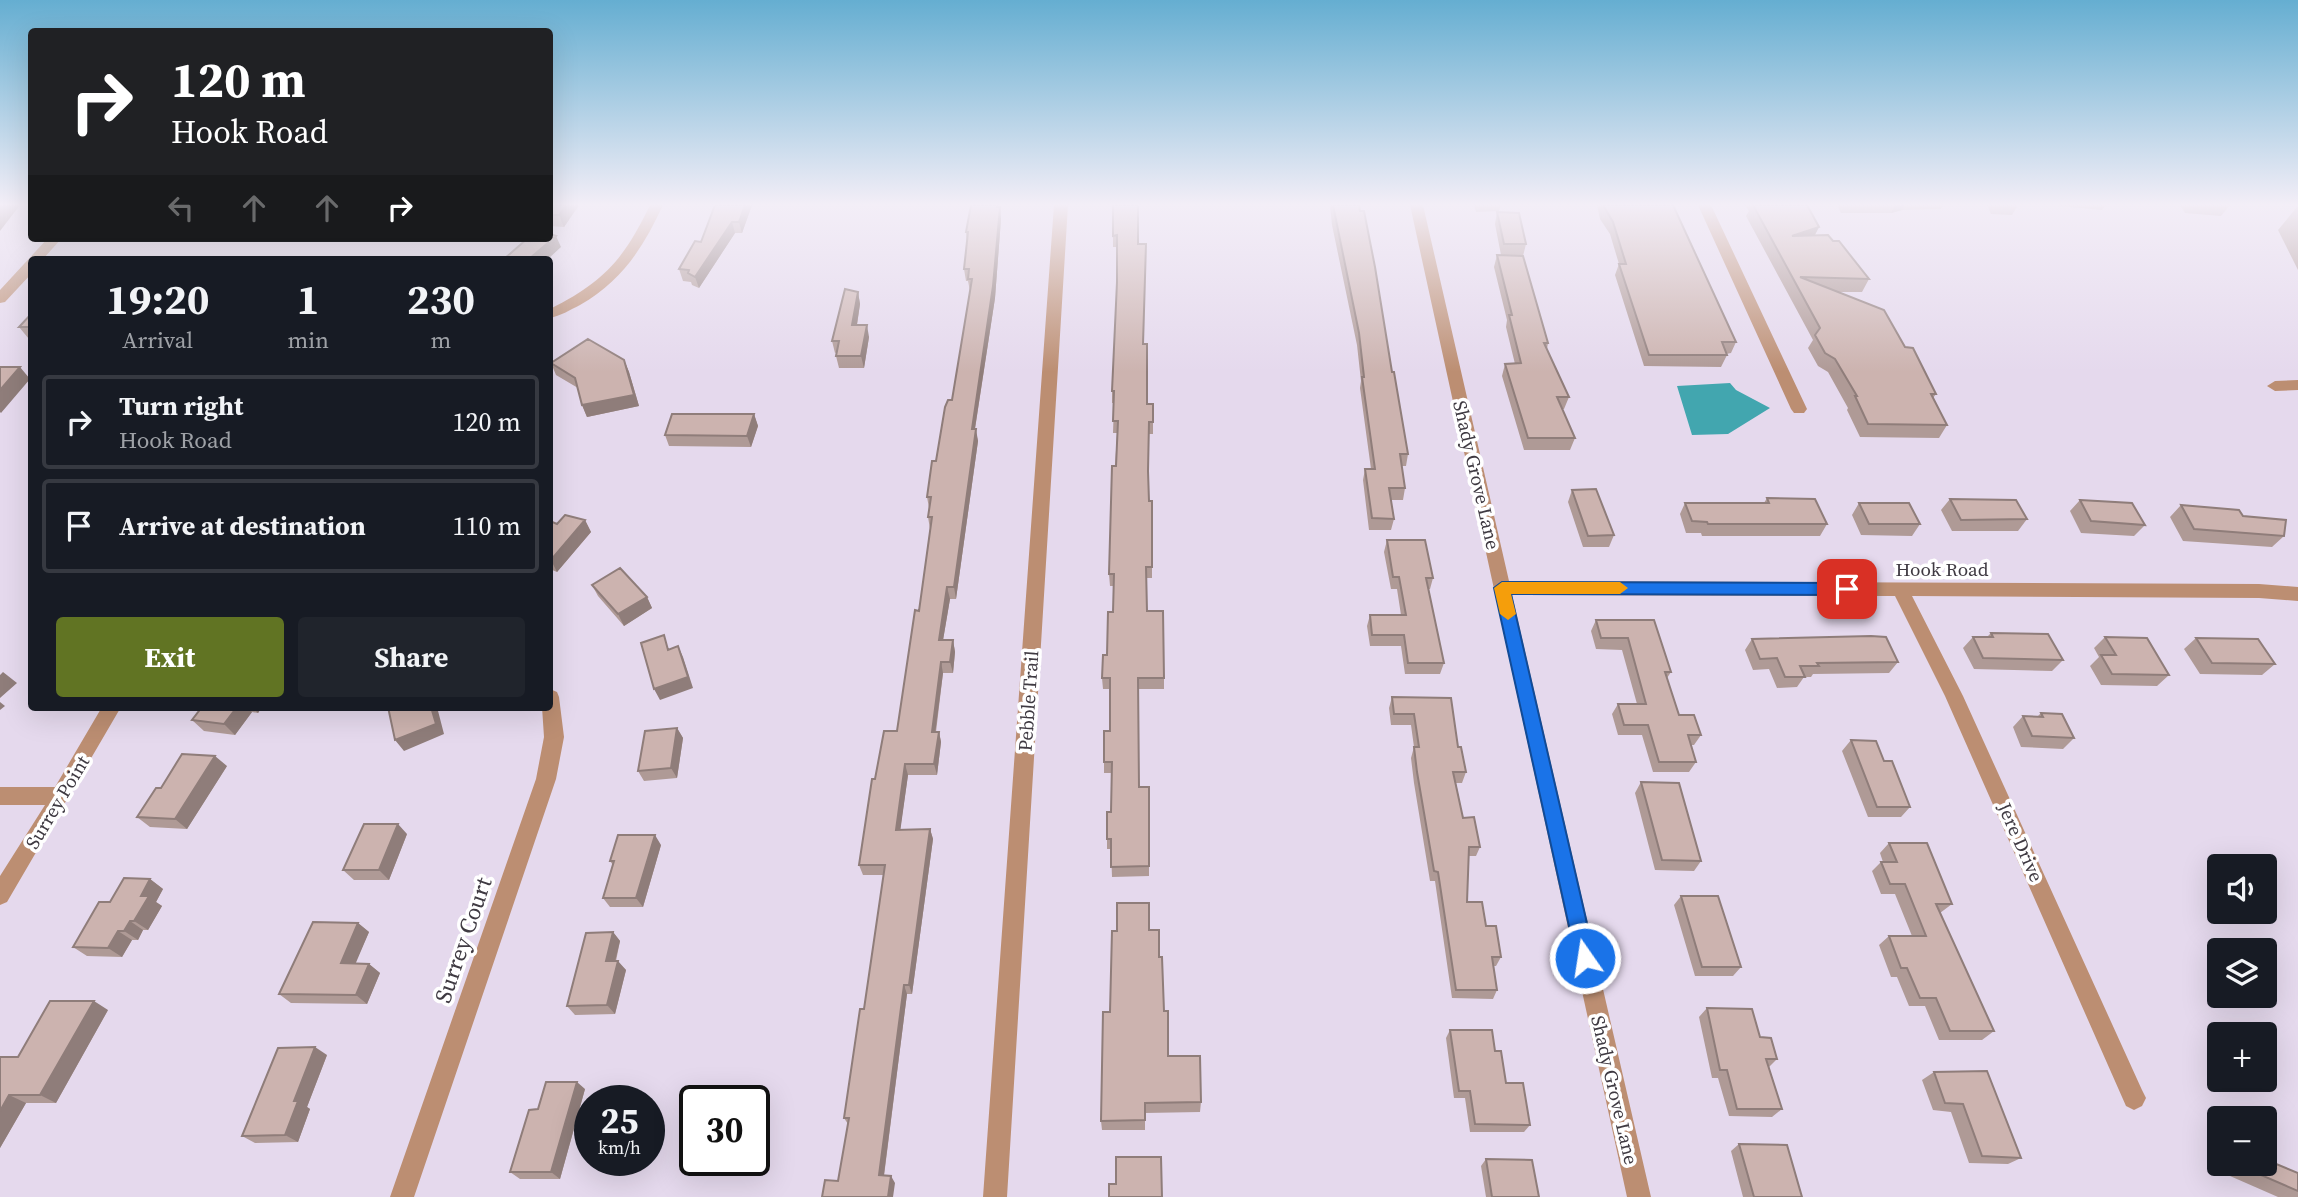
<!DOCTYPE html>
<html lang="en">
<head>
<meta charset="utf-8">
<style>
	:root { --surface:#171b24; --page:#20242c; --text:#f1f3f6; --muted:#9ea1a6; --line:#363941; --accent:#617423 }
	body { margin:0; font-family:"Source Serif 4",serif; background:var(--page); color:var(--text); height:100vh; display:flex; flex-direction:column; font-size:26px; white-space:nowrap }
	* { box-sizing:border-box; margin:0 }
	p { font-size:23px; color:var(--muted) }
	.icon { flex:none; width:38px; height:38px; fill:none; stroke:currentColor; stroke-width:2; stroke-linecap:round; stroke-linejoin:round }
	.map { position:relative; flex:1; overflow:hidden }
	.side { position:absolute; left:28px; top:256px; width:525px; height:455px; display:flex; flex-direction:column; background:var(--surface); border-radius:7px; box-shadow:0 7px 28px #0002 }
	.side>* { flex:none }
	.guide { position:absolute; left:28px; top:28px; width:525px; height:214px; border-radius:7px; box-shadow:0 7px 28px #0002; background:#202124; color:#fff; overflow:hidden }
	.buttons { position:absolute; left:2207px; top:854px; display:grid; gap:14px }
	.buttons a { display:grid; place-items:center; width:70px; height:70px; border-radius:7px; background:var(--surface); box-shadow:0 7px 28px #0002; font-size:35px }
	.speed { position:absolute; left:574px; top:1085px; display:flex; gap:14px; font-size:35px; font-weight:700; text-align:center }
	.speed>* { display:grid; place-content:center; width:91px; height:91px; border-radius:50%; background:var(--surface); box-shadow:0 7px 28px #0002; line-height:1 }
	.speed small { font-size:18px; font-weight:400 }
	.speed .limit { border:4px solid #111; border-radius:10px; background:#fff; color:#111 }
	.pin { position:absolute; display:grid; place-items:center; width:60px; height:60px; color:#fff; margin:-30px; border-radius:14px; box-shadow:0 4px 10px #0006 }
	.me { position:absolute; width:77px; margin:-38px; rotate:347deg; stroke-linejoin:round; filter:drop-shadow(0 0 5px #0008) }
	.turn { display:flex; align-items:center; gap:24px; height:147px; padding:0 28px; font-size:32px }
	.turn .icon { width:91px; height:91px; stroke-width:2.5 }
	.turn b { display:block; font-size:49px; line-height:60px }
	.lanes { display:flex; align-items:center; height:66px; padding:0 28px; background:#0003; justify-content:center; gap:35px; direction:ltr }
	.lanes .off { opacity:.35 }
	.eta { display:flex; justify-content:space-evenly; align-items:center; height:119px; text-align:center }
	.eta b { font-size:42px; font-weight:700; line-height:49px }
	.primary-button { display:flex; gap:14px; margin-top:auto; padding:14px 28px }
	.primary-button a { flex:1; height:80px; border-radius:7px; background:var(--accent); color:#fff; font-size:28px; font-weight:700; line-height:80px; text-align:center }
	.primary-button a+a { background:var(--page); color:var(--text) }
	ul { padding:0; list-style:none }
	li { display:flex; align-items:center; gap:21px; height:94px; margin:0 14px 10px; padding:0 14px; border:4px solid var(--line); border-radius:7px }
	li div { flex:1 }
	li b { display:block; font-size:26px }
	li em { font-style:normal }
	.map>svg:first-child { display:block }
	.water { fill:#42a6af }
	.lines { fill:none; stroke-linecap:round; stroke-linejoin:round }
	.minor { fill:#bc8e72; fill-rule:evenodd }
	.wall { fill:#af9a96 }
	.shaded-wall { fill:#8f7d7a }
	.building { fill:#ccb3af; stroke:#8f7d7a; stroke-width:2 }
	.route { fill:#1a73e8; stroke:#114b97; stroke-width:2 }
	.slow { fill:#f59e0b }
	.labels { text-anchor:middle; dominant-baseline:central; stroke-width:7; stroke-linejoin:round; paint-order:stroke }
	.street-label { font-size:19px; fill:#3f3a42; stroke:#fff }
	.near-street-label { font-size:23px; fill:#3f3a42; stroke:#fff }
</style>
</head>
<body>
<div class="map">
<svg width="2298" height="1197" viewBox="0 0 2298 1197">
	<rect width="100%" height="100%" fill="#e5d9ed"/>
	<!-- water -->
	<path class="water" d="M1730 383 1736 390 1770 408 1728 434 1692 435 1677 386Z"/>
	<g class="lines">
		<!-- minor -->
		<path class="minor" d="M650 205H663C643 248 622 281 580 305 570 310 560 316 550 318V309C604 282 624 259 650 205Z
			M1054 205H1068L1007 1197H983Z
			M1410 205H1423L1509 581 2259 584 2298 587V601L2259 598 1912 596 1963 696 2142 1090 2146 1098 2142 1106 2134 1110 2126 1106 1945 696 1895 596 1512 595 1651 1197H1627Z
			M1698 205H1711L1807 409 1804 413H1794L1791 409Z
			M48 238H62L43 259H32V273L5 302 0 303V290Z
			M2298 380V390L2275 391 2267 386 2275 381Z
			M550 689 557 692 559 697 564 737 556 779 414 1197H390L536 779 544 737 542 707H550Z
			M102 707H121L7 902 0 905V876L45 805H0V787H55Z"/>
	</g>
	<!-- wall -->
	<path class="wall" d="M550 205H579L564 227 550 226Z
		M715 205H752L742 233H735L699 288 692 285 691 282 683 281 679 269 701 242Z
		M971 205H998L1001 219 995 298 975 429 978 441 956 599H950L943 640H953L955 652 953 673H943L936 732H939L941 742 937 775H908L900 830 930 829 933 839 912 994H907L884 1176 895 1183 838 1181 848 1124 844 1118 864 1009 884 875H863L859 865 875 779 897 731 919 611 930 529 928 517 929 508 927 497 952 400 970 291 968 281H966L964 269 967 244 966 232Z
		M1113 205 1138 244 1147 404H1153V434H1149L1148 476 1149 501H1152V578H1146L1147 611 1164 678V689H1138L1139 787H1149V876L1112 877 1111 849H1107V839L1111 812 1112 773H1104V762L1110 731V689H1103L1102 678 1107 655 1113 612 1114 586H1110L1109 574 1117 433H1113L1114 403H1112V391L1117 282V247H1113Z
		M1330 205H1359L1408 454 1406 466H1402L1405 488 1403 500H1391L1394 519 1391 530H1369L1363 480 1365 469H1371L1360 388 1361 381 1357 345 1332 225Z
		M1474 205H1501L1499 211 1476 212Z
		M1597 205H1673L1736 342 1731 353 1726 354 1727 355 1721 367 1644 366 1615 275 1619 264 1610 234 1600 219Z
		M1745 205H1807L1819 227 1815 235 1833 241 1869 279 1862 292H1837L1905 347 1936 394 1933 398 1947 425 1939 438 1860 437 1847 410 1848 408 1828 372 1818 366 1808 348 1813 340 1746 216 1749 211Z
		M1837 205H1943L1941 209 1902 210 1891 213H1841Z
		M1987 205H2018L2012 215 1991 214Z
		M2059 205H2106L2102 210 2059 206Z
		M2180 205H2230L2221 216 2185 213Z
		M2297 207H2298V270L2278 230Z
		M1497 212 1526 244 1523 256 1548 343 1547 349 1569 397 1564 409H1562L1575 438 1570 450H1524L1502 376 1505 364H1515L1506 327 1507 320 1494 267 1497 255H1501L1495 224Z
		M858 292 860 304 857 325 869 337 864 368H839L836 356 837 352 835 353 832 341Z
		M32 313V339H29L19 327Z
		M624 360 629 372 639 406 587 417 582 405 578 388 556 375 551 363Z
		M754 414 758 426 751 447 669 446 665 435Z
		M1572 490 1614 535 1609 547H1583L1568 502Z
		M1767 498 1827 524 1820 536H1702L1701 533H1686L1680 514 1685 503H1764Z
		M1950 499 2027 519 2018 531H1952L1941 510Z
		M2080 500 2145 525 2134 536 2081 533 2070 511Z
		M1859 503 1920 524 1912 536 1861 535 1852 515Z
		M2181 505 2243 516 2284 536 2272 547 2183 541 2170 517Z
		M585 520 591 532 557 572 550 569V521L557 524Z
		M1387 540 1433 578 1430 589H1428L1444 663 1440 674H1405L1401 646H1370L1367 626 1370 615H1401L1397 589H1391L1384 552Z
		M592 585 647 597 652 608 624 626 598 596Z
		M1596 620H1654L1671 672 1667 678 1679 715 1701 735 1694 745H1691L1696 762 1689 772H1653L1642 735H1618L1612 714 1618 704H1637L1622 650 1596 649 1591 631Z
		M1991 633 2063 660 2052 671 1974 669 1963 648 1973 637H1987Z
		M2105 637 2169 675 2157 686 2101 685 2090 666 2099 657 2094 648Z
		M2196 638 2275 664 2262 675 2200 674 2184 649Z
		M1752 639 1898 662 1889 673 1813 674 1811 677H1804L1797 687 1777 688 1769 669 1753 670 1745 650Z
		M1392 697 1458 747 1466 772 1462 783H1456L1463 818 1480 847 1476 856H1469L1467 902 1486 926 1501 957 1496 966H1493L1497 990 1493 999 1452 998 1435 881H1430L1414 783 1411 758 1414 747 1411 725H1391L1389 708Z
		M202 707H262L258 713 252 712 235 735 204 731 192 720Z
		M2041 713 2074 738 2063 749 2021 747 2013 727 2023 716 2037 717Z
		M677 728 683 738 677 778 644 781 638 771Z
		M1851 740 1884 761 1910 807 1901 817H1868L1842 751Z
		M227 766 187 829 150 827 137 817 161 788Z
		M1641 782 1701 861 1694 871 1655 870 1635 793Z
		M407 834 389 880H354L343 870Z
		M1889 843 1952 904 1940 913 1994 1031 1982 1040H1939L1925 1006H1909L1897 977H1891L1879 945 1889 936H1912L1895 894H1881L1872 871 1881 862H1883L1880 853Z
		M661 845 643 907H610L603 898 613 865 610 861Z
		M150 879 163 889 156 902 162 906 148 930H143L138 940H132L122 957 87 956 73 947 110 902Z
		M1681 896 1741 967 1733 976H1695L1674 905Z
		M358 923 369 932 355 963 369 964 380 973 367 1004 291 1003 279 994Z
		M1149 930 1159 957 1168 1056 1201 1102 1200 1112 1145 1113V1130H1102L1101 1121 1110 1012Z
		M613 932 620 941 616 961 626 970 615 1014 575 1015 567 1006Z
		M1707 1008 1760 1037 1777 1059 1769 1067 1782 1109 1772 1117 1729 1116 1718 1078H1712L1699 1017Z
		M108 1010 56 1103H26L0 1148V1057H18Z
		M1450 1030 1495 1051 1506 1083 1530 1125 1524 1132H1470L1465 1098H1454L1446 1038Z
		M327 1055 307 1107 310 1109 298 1142 255 1143 242 1136Z
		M1934 1072 2021 1158 2008 1164 1969 1163 1951 1112 1933 1110 1922 1080Z
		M585 1089 560 1179H520L510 1172 538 1109Z
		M1739 1144 1802 1197H1743L1731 1151Z
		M1486 1159 1539 1197H1486L1481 1166Z
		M2235 1164H2264L2298 1173V1197H2278L2230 1176Z"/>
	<!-- shaded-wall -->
	<path class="shaded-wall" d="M0 205H20L0 231Z
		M566 205H579L564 227 559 215Z
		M745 205H752L742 233 739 222Z
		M1895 205H1904L1902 210 1891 213Z
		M1000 207 1001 219 995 298 973 441 972 429Z
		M732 222 735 233 699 288 695 277Z
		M1819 227 1812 240 1792 236Z
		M556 236 561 247 548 259H529Z
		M858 292 860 304 855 337 852 325Z
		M867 325 869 337 864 368 861 356Z
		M624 360 629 372 639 406 587 417 582 405Z
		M20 367 30 379 1 413 0 412V390Z
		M754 414 758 426 751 447 747 436Z
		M976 429 978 441 956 599 954 587Z
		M585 520 591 532 557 572 551 560Z
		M947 587 950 599 941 652 939 640Z
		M647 597 652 608 624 626 618 614Z
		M953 640 955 652 953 673 950 662Z
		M678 646 683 657 693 688 660 700 654 689Z
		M941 662 943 673 934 742 932 732Z
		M3 672 17 683 0 698V675Z
		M0 702 5 706 0 710Z
		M237 707H247L252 712 235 735 224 724Z
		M252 707H262L258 713Z
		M431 707H437L444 734 404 751 395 740Z
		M677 728 683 738 677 778 671 768Z
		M939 732 941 742 937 775 934 764Z
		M215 756 227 766 187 829 175 819Z
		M905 764 908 775 899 840 896 830Z
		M398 824 407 834 389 880 379 870Z
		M930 829 933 839 912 994 909 985Z
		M655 835 661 845 643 907 636 898Z
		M150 879 163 889 156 902 162 906 148 930 134 921 141 896Z
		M130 921 143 930 138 940 124 931Z
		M358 923 369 932 352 972 341 963Z
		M118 931 132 940 122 957 108 948Z
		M613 932 620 941 613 970 606 961Z
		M618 961 626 970 615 1014 607 1005Z
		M369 964 380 973 367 1004 356 995Z
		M904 985 907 994 883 1182 879 1175Z
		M94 1001 108 1010 56 1103 40 1095Z
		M315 1047 327 1055 307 1107 310 1109 298 1142 285 1135 294 1101Z
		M577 1082 585 1089 560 1179 551 1172Z
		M9 1095 26 1103 0 1148V1111Z
		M891 1176 895 1183 893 1197H888Z"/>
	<!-- building -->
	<path class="building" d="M550 205H566L559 215H550Z
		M715 205H745L739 222H732L695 277 688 273 689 270 679 269 695 241 701 242Z
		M971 205H997V207H1000L993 286 972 429H976L954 587H947L939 640H953L950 662H941L932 732H939L934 764H905L896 830 930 829 909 985H904L879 1175 891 1176 888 1197H822L825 1180 838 1181 849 1118H844L860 1009H864L885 865H859L872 779H875L884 731H897L915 610 919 611 932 517H928L931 497H927L932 461H936L945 407 948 400H952L972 279H968L969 269H964L968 232H966Z
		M1113 205H1138V244H1146L1143 344H1147V404H1153V422H1149L1148 471 1149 501H1152V567H1146L1147 611H1163L1164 678H1138L1139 787H1149V866L1111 867V839H1107V812H1111L1112 762H1104V731H1110V678H1102L1103 655H1107L1108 612H1113L1114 574H1109L1112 466H1116L1118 421H1113L1114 391H1112L1117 282V235L1113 236Z
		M1333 205H1359L1360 211H1364L1375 267 1392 372H1394L1408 454H1400L1405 488H1389L1394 519 1372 518 1365 469H1375L1362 377H1364L1359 333Z
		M1603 205H1673L1736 342H1722L1727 355H1649L1619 264H1626L1613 222Z
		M1753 205H1807L1819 227 1792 236 1828 235 1833 241H1839L1869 279 1800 277 1884 310 1905 347 1913 348 1936 394H1931L1947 425 1868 424 1855 396H1857L1835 359 1825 353 1815 335 1820 328Z
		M1497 212 1519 213 1526 244H1504Z
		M550 234 556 236 529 259H504L528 238H550Z
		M1497 255 1523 256 1548 343H1544L1569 397H1557L1575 438H1528L1505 364 1521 363 1509 315H1512Z
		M845 289 858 292 852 325H867L861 356H836L839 341H832Z
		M32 313V327H19Z
		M588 339 624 360 634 395 582 405 575 378 551 363Z
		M0 367H20L0 390Z
		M672 414H754L747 436 665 435Z
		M1596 489 1614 535 1588 536 1572 490Z
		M1767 498 1815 499 1827 524H1708L1707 522 1692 521 1685 503H1769Z
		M1950 499 2016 500 2027 519 1961 520Z
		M2080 500 2132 503 2145 525 2091 521Z
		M1859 503H1909L1920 524H1869Z
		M2181 505 2239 510 2243 516 2286 520 2284 536 2194 529Z
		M565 515 585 520 551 560H550V521L557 524Z
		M1387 540H1425L1433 578H1426L1444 663H1408L1404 635H1372L1370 615H1406L1399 577H1393Z
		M620 568 647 597 618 614 592 585Z
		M1596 620H1654L1671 672H1665L1679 715H1694L1701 735H1688L1696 762H1659L1648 725H1624L1618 704H1646L1628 638H1601Z
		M1991 633 2048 634 2063 660 1983 658 1973 637H1993Z
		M664 635 668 650 678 646 688 677 654 689 641 643Z
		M1871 636 1886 637 1898 662 1817 663 1819 666H1800L1805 677H1785L1777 658 1760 659 1752 639Z
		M2105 637 2147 638 2169 675 2112 674 2101 655H2116Z
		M2196 638 2258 639 2275 664 2212 663Z
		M1392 697 1451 698 1458 747H1461L1466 772H1453L1463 818 1474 817 1480 847H1469L1467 902H1482L1486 926H1496L1501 957H1492L1497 990H1456L1438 872 1434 871 1417 772 1414 747H1419L1414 714H1394Z
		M202 707H237L224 724 192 720Z
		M388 707H431L436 724 395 740Z
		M2041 713 2062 714 2074 738 2032 736 2023 716 2043 717Z
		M677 728 671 768 638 771 645 731Z
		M1851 740 1876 741 1884 761H1892L1910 807H1877Z
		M182 754 215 756 175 819 137 817 156 788H161Z
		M1641 782 1679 783 1701 861 1662 860Z
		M364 824H398L379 870H343Z
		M618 835H655L636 898H603L614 861H610Z
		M1889 843H1927L1952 904H1936L1994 1031H1950L1936 998H1920L1907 968H1901L1889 936H1926L1905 884H1890L1881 862H1897Z
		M124 878 150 879 141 896H149L134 921H130L124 931H118L108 948 73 947 99 902H110Z
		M1681 896H1718L1741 967H1702Z
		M1117 903H1149V930H1159V957H1162L1164 1011H1168V1056H1200L1201 1102 1145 1103V1120L1101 1121 1103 1012H1110L1112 931H1117Z
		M313 922 358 923 341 963 369 964 356 995 279 994Z
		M613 932 606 961H618L607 1005 567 1006 586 933Z
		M50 1001H94L40 1095H9L0 1111V1057H18Z
		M1707 1008 1752 1009 1760 1037 1771 1038 1777 1059H1766L1782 1109H1737L1727 1070H1720Z
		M1450 1030H1492L1495 1051H1501L1506 1083H1523L1530 1125 1475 1124 1470 1091H1459Z
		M315 1047 294 1101H298L285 1135 242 1136 278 1048Z
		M1987 1071 2021 1158 1982 1156 1963 1104 1945 1103 1934 1072Z
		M546 1082H577L551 1172H510L529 1110 538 1109Z
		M1739 1144 1787 1145 1802 1197H1754Z
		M1116 1157H1161L1162 1197H1109V1184H1116Z
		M1486 1159 1532 1160 1539 1197H1492Z
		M2264 1159 2298 1173V1191L2247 1169 2249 1164H2264Z"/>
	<!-- sky -->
	<linearGradient id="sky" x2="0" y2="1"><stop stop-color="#65aed1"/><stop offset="0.55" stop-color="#f3eef7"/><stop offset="1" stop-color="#f3eef7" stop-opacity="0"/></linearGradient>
	<rect width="2298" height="372" fill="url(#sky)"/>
	<!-- route -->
	<path class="route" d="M1502 582 1847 583 1855 589 1847 595 1511 594 1595 958 1592 965 1585 968 1578 965 1576 958 1494 588Z"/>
	<!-- slow -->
	<path class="slow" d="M1502 582H1620L1628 588 1620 594H1511L1516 614 1508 620 1500 614 1494 588Z"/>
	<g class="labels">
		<!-- street labels -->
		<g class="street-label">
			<text transform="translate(1477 475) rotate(77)">Shady Grove Lane</text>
			<text x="1942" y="569">Hook Road</text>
			<text transform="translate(1028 701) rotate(-86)">Pebble Trail</text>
			<text transform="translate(57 802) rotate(-59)">Surrey Point</text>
			<text transform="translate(2021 842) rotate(66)">Jere Drive</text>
			<text transform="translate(1615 1090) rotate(77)">Shady Grove Lane</text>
		</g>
		<!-- near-street labels -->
		<g class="near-street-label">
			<text transform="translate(463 940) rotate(-71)">Surrey Court</text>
		</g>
	</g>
</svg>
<div class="buttons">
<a><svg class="icon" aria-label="sound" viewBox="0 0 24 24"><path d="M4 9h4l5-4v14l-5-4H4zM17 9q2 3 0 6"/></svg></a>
<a><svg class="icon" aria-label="layers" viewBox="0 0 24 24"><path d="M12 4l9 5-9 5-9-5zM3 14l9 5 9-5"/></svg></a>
<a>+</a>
<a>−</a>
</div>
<div class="speed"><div>25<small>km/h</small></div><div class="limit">30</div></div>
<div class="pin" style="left:1847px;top:589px;background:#d93025"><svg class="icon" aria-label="arrive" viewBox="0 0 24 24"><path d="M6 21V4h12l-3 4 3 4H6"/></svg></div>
<svg class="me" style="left:1585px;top:958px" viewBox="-20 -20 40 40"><circle r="17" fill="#1a73e8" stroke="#fff" stroke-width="3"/><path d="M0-11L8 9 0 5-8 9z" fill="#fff"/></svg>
<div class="guide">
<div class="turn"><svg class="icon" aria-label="right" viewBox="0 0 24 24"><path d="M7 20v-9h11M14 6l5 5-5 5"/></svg><div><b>120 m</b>Hook Road</div></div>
<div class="lanes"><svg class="icon off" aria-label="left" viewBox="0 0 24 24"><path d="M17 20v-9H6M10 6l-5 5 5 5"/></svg><svg class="icon off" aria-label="ahead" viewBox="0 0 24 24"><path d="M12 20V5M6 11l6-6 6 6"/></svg><svg class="icon off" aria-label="ahead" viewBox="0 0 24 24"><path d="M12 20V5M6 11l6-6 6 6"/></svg><svg class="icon" aria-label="right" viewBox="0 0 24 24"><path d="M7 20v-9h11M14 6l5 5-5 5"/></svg></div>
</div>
<section class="side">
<div class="eta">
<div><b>19:20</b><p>Arrival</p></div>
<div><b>1</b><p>min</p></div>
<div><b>230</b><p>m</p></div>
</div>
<ul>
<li><svg class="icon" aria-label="right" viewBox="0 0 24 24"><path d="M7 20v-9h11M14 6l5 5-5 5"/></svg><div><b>Turn right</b><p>Hook Road</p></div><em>120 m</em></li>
<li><svg class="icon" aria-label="arrive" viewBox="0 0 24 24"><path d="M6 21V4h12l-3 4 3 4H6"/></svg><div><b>Arrive at destination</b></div><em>110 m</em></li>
</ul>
<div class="primary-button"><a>Exit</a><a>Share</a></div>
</section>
</div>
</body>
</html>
